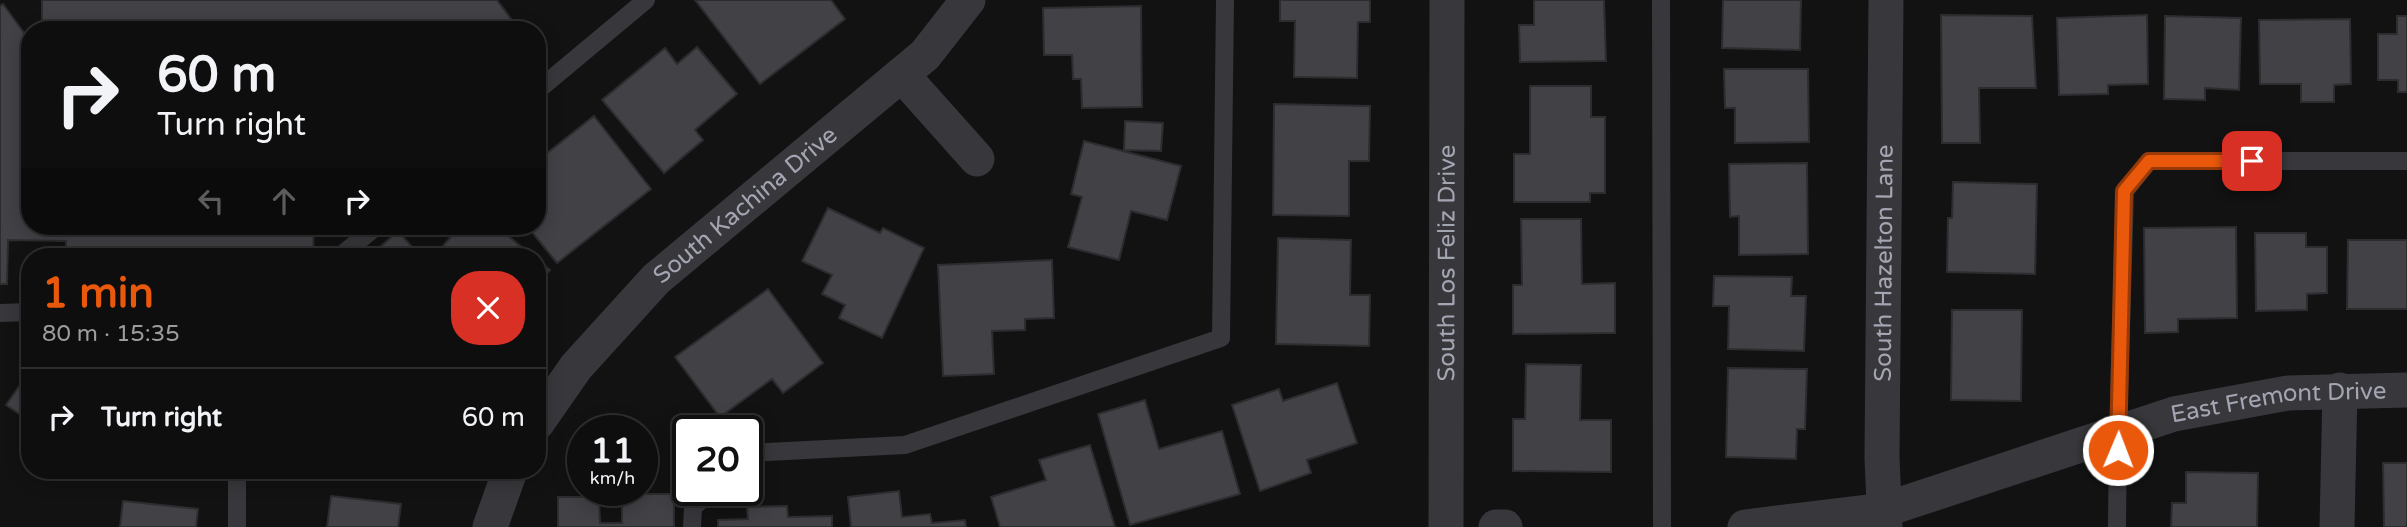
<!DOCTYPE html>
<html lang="en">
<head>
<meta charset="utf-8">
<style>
	:root { --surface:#0e0e0e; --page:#171717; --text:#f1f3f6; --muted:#9b9c9e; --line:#2e2e2e; --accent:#ea580c }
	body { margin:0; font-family:"Varela Round",sans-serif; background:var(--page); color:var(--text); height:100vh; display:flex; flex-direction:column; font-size:26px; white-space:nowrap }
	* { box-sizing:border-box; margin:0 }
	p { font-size:23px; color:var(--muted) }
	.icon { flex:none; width:38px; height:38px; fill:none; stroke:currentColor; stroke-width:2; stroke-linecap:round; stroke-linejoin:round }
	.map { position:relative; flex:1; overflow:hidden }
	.panel { position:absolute; left:21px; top:248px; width:525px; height:231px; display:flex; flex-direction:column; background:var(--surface); border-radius:28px; box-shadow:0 4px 18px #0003,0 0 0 2px var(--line) }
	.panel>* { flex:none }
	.hud { position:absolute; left:21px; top:21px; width:525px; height:214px; border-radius:28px; box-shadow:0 4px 18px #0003,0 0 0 2px var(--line); background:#0e0e0e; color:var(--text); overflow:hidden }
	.speed { position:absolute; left:567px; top:415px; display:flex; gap:14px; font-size:35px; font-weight:700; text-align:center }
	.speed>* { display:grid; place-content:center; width:91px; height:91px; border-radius:50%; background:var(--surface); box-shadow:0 4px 18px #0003,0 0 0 2px var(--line); line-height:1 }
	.speed small { font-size:18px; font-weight:400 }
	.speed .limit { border:4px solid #111; border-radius:10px; background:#fff; color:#111 }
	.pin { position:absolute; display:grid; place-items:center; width:60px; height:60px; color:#fff; margin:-30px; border-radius:14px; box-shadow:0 4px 10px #0006 }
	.me { position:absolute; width:77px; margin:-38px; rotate:1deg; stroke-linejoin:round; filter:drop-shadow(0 0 5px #0008) }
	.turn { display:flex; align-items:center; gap:24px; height:147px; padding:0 21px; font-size:32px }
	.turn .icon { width:91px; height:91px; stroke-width:2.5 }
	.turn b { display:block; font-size:49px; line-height:60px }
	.lanes { display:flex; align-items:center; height:66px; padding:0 21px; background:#0003; justify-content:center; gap:35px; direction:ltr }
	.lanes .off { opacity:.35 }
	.round { display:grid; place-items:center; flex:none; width:74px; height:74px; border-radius:28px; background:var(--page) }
	.headline { display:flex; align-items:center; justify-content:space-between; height:119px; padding:0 21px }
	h1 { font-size:42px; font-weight:700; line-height:52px; color:var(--accent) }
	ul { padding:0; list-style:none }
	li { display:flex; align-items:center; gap:21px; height:98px; padding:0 21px; border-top:2px solid var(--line) }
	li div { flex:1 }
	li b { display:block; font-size:26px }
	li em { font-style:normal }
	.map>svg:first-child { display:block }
	.building { fill:#414146; stroke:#2d2c2f; stroke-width:2 }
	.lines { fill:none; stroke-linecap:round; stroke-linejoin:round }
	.lane { stroke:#38383c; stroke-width:18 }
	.street { stroke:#38383c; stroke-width:35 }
	.route-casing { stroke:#983908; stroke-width:18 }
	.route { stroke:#ea580c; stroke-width:12 }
	.labels { text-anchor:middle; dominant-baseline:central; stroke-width:6; stroke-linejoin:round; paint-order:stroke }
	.street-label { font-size:24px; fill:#a4a5b2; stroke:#0d0d0e }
</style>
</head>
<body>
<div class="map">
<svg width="2407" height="527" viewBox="0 0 2407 527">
	<rect width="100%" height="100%" fill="#121213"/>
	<!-- building -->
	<path class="building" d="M42 0H497L517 27 513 30H42Z
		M695 0H831L845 19 760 84Z
		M1280 0H1370V22H1358L1357 78 1294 77 1295 21H1280Z
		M1534 0H1604L1606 61 1520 62 1519 25H1534Z
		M1723 0H1801L1800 50 1722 48Z
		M3 4 30 41V226H314L313 252 306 257H66V241L8 240 7 284H0V6Z
		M1141 6 1142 107 1082 108 1081 79H1073L1072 55H1044L1043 8Z
		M1941 15 2032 16 2036 88H1979L1980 143H1942Z
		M2147 15 2148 84 2108 85V94L2059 95 2057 18Z
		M2165 16 2241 18 2239 90 2205 88V100L2164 99Z
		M2397 16H2407V92H2398V80H2378V34H2397Z
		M2350 19 2351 84 2334 85V102H2301V84H2260L2259 20Z
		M697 47 737 94 695 130 703 140 664 173 602 100 665 48 677 64Z
		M1724 69H1808L1809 142 1735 143V108H1725Z
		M1530 86H1591V117H1605V193H1590V202H1514V154H1530Z
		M1274 104 1370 106 1369 161H1349V216L1273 215Z
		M594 116 651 189 557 263 527 226H537V161Z
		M1125 121 1163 123 1161 151 1124 150Z
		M1084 141 1181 166 1167 220 1131 211 1119 260 1068 247 1082 197 1071 194Z
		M1807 163 1808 254 1739 255V216L1730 217 1729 164Z
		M1953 182 2037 184 2035 274 1947 272 1948 218H1952Z
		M828 208 880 233 883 228 924 248 882 338 839 318 845 305 822 294 832 275 802 261Z
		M1521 219H1581L1582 284 1615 283V333L1513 334V285H1522Z
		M460 226H496L534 257H455L442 247Z
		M2236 227 2237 318 2178 319V332L2145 333 2144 228Z
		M398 231 421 257H369Z
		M2255 233H2306V247H2327V293L2307 294V310L2256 311Z
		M1278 238 1351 240 1350 295H1370L1369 346 1276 344Z
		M2348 240H2407V309H2347Z
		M537 260 550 270 537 286Z
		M1052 260 1054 318 1025 319V330L992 331 994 374 943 376 938 265Z
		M1714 276 1792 277 1791 296H1806L1804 351 1728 349 1729 306H1713Z
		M768 289 823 363 783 393 772 379 720 417 675 357Z
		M1952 310H2022L2021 401 1951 400Z
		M1526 364 1581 365 1580 420H1611V472L1513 471V419H1525Z
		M1728 368 1807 369 1805 429H1797L1796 459 1726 457Z
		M30 371V421L6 405Z
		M1337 383 1357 443 1307 460 1311 473 1260 491 1232 405 1279 389 1283 401Z
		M1145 400 1159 449 1222 431 1240 494 1130 525 1098 414Z
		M1090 445 1115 527H1000L991 497 1046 480 1039 460Z
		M2383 463H2407V527H2384Z
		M2186 472 2258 473 2257 527H2171L2172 503H2186Z
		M899 491 902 517 930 514 932 523 965 520 966 527H851L848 497Z
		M622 494H674V527H558V497H599L600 523H622Z
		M331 496 401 504 398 527H327Z
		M123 501 198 509 196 527H120Z
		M787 506 788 517 832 516V527H718V520L748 519 747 507Z"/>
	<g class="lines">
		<!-- lane -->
		<path class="lane" d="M1661 0 1662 527
			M537 91 646 0
			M339 257 377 226
			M0 313 30 312
			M747 453 905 445 1221 338 1225 0
			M237 527V471
			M692 527 693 508 711 490
			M2117 527 2118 433 2125 191 2149 161H2407"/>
		<!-- street -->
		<g class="street">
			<path d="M902 75 977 159"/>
			<path id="s1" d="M537 423 576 367 656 279 925 55 968 0"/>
			<path d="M490 527 510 471"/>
			<path id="s2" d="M1446 527 1447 0"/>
			<path d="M1496 527H1505"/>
			<path id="s3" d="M1745 527 1884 510 2174 414 2288 393 2407 390"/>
			<path id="s4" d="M1885 527 1882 458 1886 0"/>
			<path d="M2337 527 2340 390"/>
		</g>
	</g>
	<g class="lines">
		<!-- route casing -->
		<g class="route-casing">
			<path id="route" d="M2118 450 2124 191 2149 161H2252"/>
		</g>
		<!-- route -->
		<use href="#route" class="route"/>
	</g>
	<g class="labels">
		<!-- street labels -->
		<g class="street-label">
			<text stroke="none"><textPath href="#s1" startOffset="303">South Kachina Drive</textPath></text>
			<text stroke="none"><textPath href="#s2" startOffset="264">South Los Feliz Drive</textPath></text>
			<text stroke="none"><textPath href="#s4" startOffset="264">South Hazelton Lane</textPath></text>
			<text stroke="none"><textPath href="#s3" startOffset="551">East Fremont Drive</textPath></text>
		</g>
	</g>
</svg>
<div class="speed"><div>11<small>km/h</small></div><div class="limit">20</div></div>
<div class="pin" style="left:2252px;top:161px;background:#d93025"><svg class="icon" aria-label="arrive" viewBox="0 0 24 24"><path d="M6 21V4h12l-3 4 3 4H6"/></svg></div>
<svg class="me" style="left:2118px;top:450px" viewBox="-20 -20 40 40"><circle r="17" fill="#ea580c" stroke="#fff" stroke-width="3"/><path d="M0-11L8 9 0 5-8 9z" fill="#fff"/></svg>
<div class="hud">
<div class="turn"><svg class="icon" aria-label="right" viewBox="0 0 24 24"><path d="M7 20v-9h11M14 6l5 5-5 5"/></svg><div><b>60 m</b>Turn right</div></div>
<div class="lanes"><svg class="icon off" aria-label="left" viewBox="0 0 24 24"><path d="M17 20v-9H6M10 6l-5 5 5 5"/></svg><svg class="icon off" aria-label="ahead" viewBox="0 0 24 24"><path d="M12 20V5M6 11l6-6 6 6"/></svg><svg class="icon" aria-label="right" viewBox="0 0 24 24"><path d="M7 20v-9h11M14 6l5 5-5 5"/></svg></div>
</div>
<section class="panel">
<div class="headline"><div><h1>1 min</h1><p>80 m · 15:35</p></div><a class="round" style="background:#d93025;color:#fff"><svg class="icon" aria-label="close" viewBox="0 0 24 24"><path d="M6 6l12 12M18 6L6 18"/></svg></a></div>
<ul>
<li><svg class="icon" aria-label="right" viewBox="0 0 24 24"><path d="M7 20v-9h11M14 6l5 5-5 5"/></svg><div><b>Turn right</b></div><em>60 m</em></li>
</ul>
</section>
</div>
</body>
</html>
